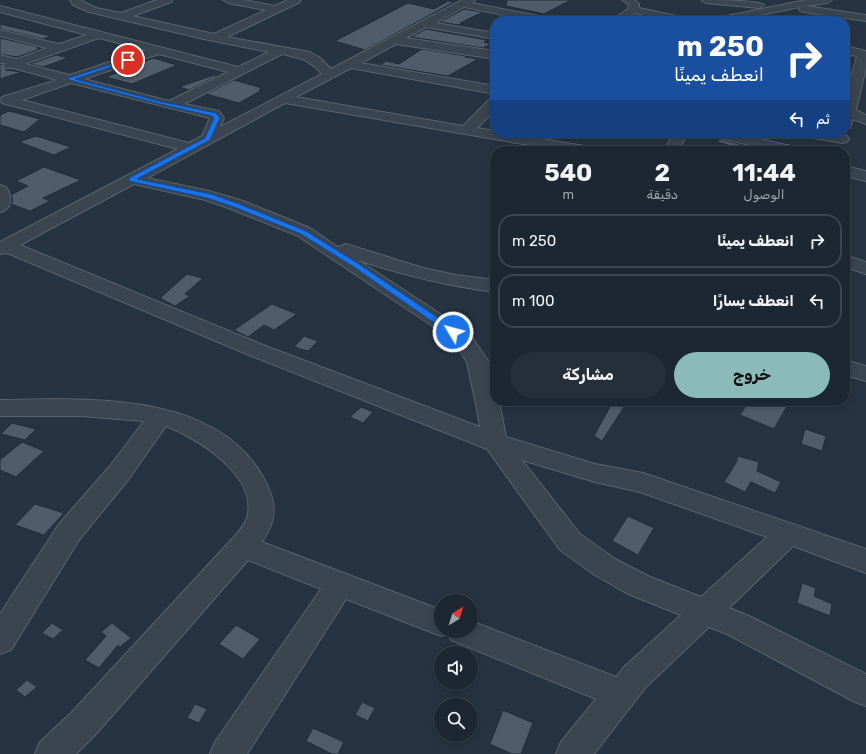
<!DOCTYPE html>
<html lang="ar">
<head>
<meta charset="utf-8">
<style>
	:root { --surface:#1c2731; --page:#252f39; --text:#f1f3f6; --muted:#a0a5ab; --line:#3a444d; --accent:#8bbbb9 }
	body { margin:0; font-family:Rubik,Vazirmatn,sans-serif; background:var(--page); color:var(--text); direction:rtl; height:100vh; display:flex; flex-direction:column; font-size:15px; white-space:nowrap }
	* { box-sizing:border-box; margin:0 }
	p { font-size:13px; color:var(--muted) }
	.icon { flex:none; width:22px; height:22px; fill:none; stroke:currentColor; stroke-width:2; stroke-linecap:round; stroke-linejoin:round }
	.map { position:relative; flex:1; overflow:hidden; direction:ltr }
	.panel { position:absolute; left:490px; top:146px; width:360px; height:260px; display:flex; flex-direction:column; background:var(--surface); border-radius:16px; box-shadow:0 2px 10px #0003,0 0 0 1px var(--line); direction:rtl }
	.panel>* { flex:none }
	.guide { position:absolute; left:490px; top:16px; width:360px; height:122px; border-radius:16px; box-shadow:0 2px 10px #0003,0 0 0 1px var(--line); direction:rtl; background:#1a4fa0; color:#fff; overflow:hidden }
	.needle { width:26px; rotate:38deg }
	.buttons { position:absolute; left:434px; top:594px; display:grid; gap:8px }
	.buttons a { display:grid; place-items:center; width:44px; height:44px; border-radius:50%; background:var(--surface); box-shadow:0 2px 10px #0003,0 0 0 1px var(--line); font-size:20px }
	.pin { position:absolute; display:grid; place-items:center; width:34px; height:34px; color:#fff; margin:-17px; border:2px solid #fff; border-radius:50%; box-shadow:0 1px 4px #0007 }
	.me { position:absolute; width:44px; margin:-22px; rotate:307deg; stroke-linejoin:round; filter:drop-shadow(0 0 3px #0008) }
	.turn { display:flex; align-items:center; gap:14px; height:84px; padding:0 20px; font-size:18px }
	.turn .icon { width:52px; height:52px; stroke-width:2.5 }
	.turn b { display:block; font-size:28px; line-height:34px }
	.then { display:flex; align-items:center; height:38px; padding:0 20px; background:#0003; gap:8px; font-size:15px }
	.eta { display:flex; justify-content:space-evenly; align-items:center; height:68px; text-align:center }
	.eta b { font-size:24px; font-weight:700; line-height:28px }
	.action { display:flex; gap:8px; margin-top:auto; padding:8px 20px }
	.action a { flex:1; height:46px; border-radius:24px; background:var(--accent); color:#111; font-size:16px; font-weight:700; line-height:46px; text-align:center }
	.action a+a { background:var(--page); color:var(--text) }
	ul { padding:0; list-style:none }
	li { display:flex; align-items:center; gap:12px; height:54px; margin:0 8px 6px; padding:0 12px; border:2px solid var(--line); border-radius:16px }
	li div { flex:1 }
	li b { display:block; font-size:15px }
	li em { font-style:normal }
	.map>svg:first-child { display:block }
	.building { fill:#4f5d6b; stroke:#212c38 }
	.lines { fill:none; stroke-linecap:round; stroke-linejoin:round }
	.minor-casing { stroke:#58636e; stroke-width:2 }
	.minor { fill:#3a4550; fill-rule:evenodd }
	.route { fill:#1a73e8; stroke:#114b97 }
</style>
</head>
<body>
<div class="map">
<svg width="866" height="754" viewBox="0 0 866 754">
	<rect width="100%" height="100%" fill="#263441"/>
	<!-- building -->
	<path class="building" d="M507 0H571L544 14 506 6Z
		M448 1 454 2 365 50 335 41 408 3 434 9Z
		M464 9 483 12 460 23 463 24 459 25 440 22Z
		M0 24 51 36 43 39 0 29Z
		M426 29 487 40 484 42 491 44 483 48 411 37Z
		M0 38 39 47 37 48 40 49 17 57 0 54Z
		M422 49 466 56 465 57 478 59 448 76 380 65 386 61 399 64Z
		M56 55 68 58 43 67 30 64Z
		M153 58 177 65 132 84 106 77Z
		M0 64H3L6 70 22 72 0 79Z
		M214 75 217 76 189 90 179 87Z
		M234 80 262 88 259 90H262L239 103 206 94Z
		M9 111 40 119 24 132 0 125V115Z
		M36 136 71 147 54 155 19 142Z
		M720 139 759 149 757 151H750L717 142Z
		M44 167 81 180 43 198 50 201 30 211 11 204 13 200 11 195 28 186 16 181Z
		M187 274 203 278 185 294 190 296 175 306 160 298Z
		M272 304 297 314 274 330 264 325 248 337 234 330Z
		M304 336 318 341 308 351 294 347Z
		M613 401H628L602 441 594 436Z
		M749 401H790L774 429 740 415Z
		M361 407 373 412 363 423 350 417Z
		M12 423 36 429 25 440 1 434Z
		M805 429 826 436 822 451 801 444Z
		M22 442 44 451 16 477 0 470V460Z
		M738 456 759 462 757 471 781 482 775 493 751 482 745 492 724 482 736 463Z
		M35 504 64 513 44 535 15 525Z
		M628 516 654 528 638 555 612 541Z
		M802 583 816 588 814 596 832 604 830 616 797 603Z
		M52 623 63 630 53 639 42 633Z
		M112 623 131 638 120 647 118 645 99 668 85 660 106 636 101 632Z
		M236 625 260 639 243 659 219 644Z
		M27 680 37 687 25 697 16 690Z
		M362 702 375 708 368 721 355 715Z
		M195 704 207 709 199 723 187 718Z
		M503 710 533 723 521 754H512L490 744Z
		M313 728 344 742 338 754H332L306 741Z"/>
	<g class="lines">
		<!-- minor casing -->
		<g class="minor-casing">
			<path id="minor" d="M70 0H80L96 8 121 13 157 0H172L171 2 133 16 214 34 266 10 228 3 223 0H244L275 6 288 0H301L300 2 227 37 310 52 319 57 331 69 462 0H475L472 3 553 19 554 21H533L464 7 436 23 495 33V39L426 27 406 38 495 51V59L396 44 361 63 495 86V94L351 68 296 97 463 126 490 99 495 98V110L477 128 495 131V133H507L590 147 595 148 597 151H563L285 103 147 178 209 191 243 201 310 228 338 247 346 244 423 268 456 275 495 280V292C448 286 403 275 358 260L448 319 471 336 489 362 495 387V401H499L506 437 595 464 643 473 866 549V573L793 546 729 608 749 616 866 674V706L855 702 727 634 709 627 646 687 594 754H556L561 742 596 699 451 640 448 634 441 636 346 599 247 754H210L215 742 321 589 248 560 97 733 76 754H35L40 742 73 711 233 538C238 532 245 525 247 518 259 476 197 438 166 426L128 480 79 540 11 650 0 654V614L59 524 110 466 144 421 80 416H0V400C85 399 214 390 263 477 277 502 278 518 262 542L441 610V631H471V621L616 677 624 667 681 615 628 594 595 575 560 550 487 449 249 355 7 253 0 254V242L178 149 2 103 0 100 2 97 57 80 13 68H6L4 65 5 63H0V55L17 59 47 48 0 36V30L59 44 87 35 0 12V6L238 67 269 52 204 39 89 12 73 5ZM99 38 146 50 70 75 25 64ZM159 54 228 72 169 101 84 79ZM282 54C301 58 308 59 322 74L220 127 224 118 219 111 184 104ZM71 83 210 118 202 136 189 143 22 100ZM134 184 205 200 231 209 298 236 434 327 456 345 467 362 477 409 480 427 263 345 20 245ZM522 460 595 482 640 492 767 537 701 597 648 576 615 559 580 534Z
				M622 0H634L639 4V8L686 18 691 21H671L635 13 622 21H610L628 9 629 5Z
				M701 0C713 0 757 0 764 5L759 8 706 3Z
				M806 0H832L827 3 806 6 866 15V21L804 12 800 11 799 9 800 7 731 21H711L716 18Z
				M845 46 866 51V67L856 110 866 115V124L853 119 850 128 845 129V99L857 56 845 54Z
				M675 133H689L677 151H663Z
				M710 133H736L799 148 801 151H775L712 136Z
				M801 133H833L847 136 849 139 847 142 842 143 803 136Z
				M845 166 866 171V181L845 176Z
				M0 185 6 187C12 196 13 209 0 212Z
				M845 255 866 262V274L845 267Z
				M845 360 866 366V381L845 375Z"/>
		</g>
		<!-- minor -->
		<use href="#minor" class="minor"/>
	</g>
	<!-- route -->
	<path class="route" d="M128 59 129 61 75 79 158 101 216 113 220 118 210 140 137 179 211 194 239 204 306 231 359 264 456 330 457 332 456 334H450L354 267 301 234 234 207 207 198 129 181V178L205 138 214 118 212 116 156 103 66 79Z"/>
</svg>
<div class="buttons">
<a><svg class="needle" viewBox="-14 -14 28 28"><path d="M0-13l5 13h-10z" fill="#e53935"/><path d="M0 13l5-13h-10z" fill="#a0a5ab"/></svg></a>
<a><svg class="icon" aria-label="sound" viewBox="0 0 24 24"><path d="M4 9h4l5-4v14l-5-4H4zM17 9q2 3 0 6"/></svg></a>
<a><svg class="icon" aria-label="search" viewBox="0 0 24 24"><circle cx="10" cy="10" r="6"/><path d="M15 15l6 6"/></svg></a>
</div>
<div class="pin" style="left:128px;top:60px;background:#d93025"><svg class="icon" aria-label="arrive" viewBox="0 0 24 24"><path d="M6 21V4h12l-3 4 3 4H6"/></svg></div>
<svg class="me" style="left:453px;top:332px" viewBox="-20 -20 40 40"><circle r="17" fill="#1a73e8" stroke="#fff" stroke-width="3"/><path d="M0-11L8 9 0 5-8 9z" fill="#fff"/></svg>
<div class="guide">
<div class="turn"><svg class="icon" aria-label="right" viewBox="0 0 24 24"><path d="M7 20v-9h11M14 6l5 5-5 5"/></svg><div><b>250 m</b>انعطف يمينًا</div></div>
<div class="then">ثم<svg class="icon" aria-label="left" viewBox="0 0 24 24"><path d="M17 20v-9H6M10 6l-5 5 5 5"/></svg></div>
</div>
<section class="panel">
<div class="eta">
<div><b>11:44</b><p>الوصول</p></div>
<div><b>2</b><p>دقيقة</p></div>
<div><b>540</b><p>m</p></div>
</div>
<ul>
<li><svg class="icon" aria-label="right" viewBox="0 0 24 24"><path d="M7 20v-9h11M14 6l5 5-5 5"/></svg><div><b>انعطف يمينًا</b></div><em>250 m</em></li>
<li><svg class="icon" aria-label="left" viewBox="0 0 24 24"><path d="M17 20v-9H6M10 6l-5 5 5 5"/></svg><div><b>انعطف يسارًا</b></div><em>100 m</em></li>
</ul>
<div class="action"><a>خروج</a><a>مشاركة</a></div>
</section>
</div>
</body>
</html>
